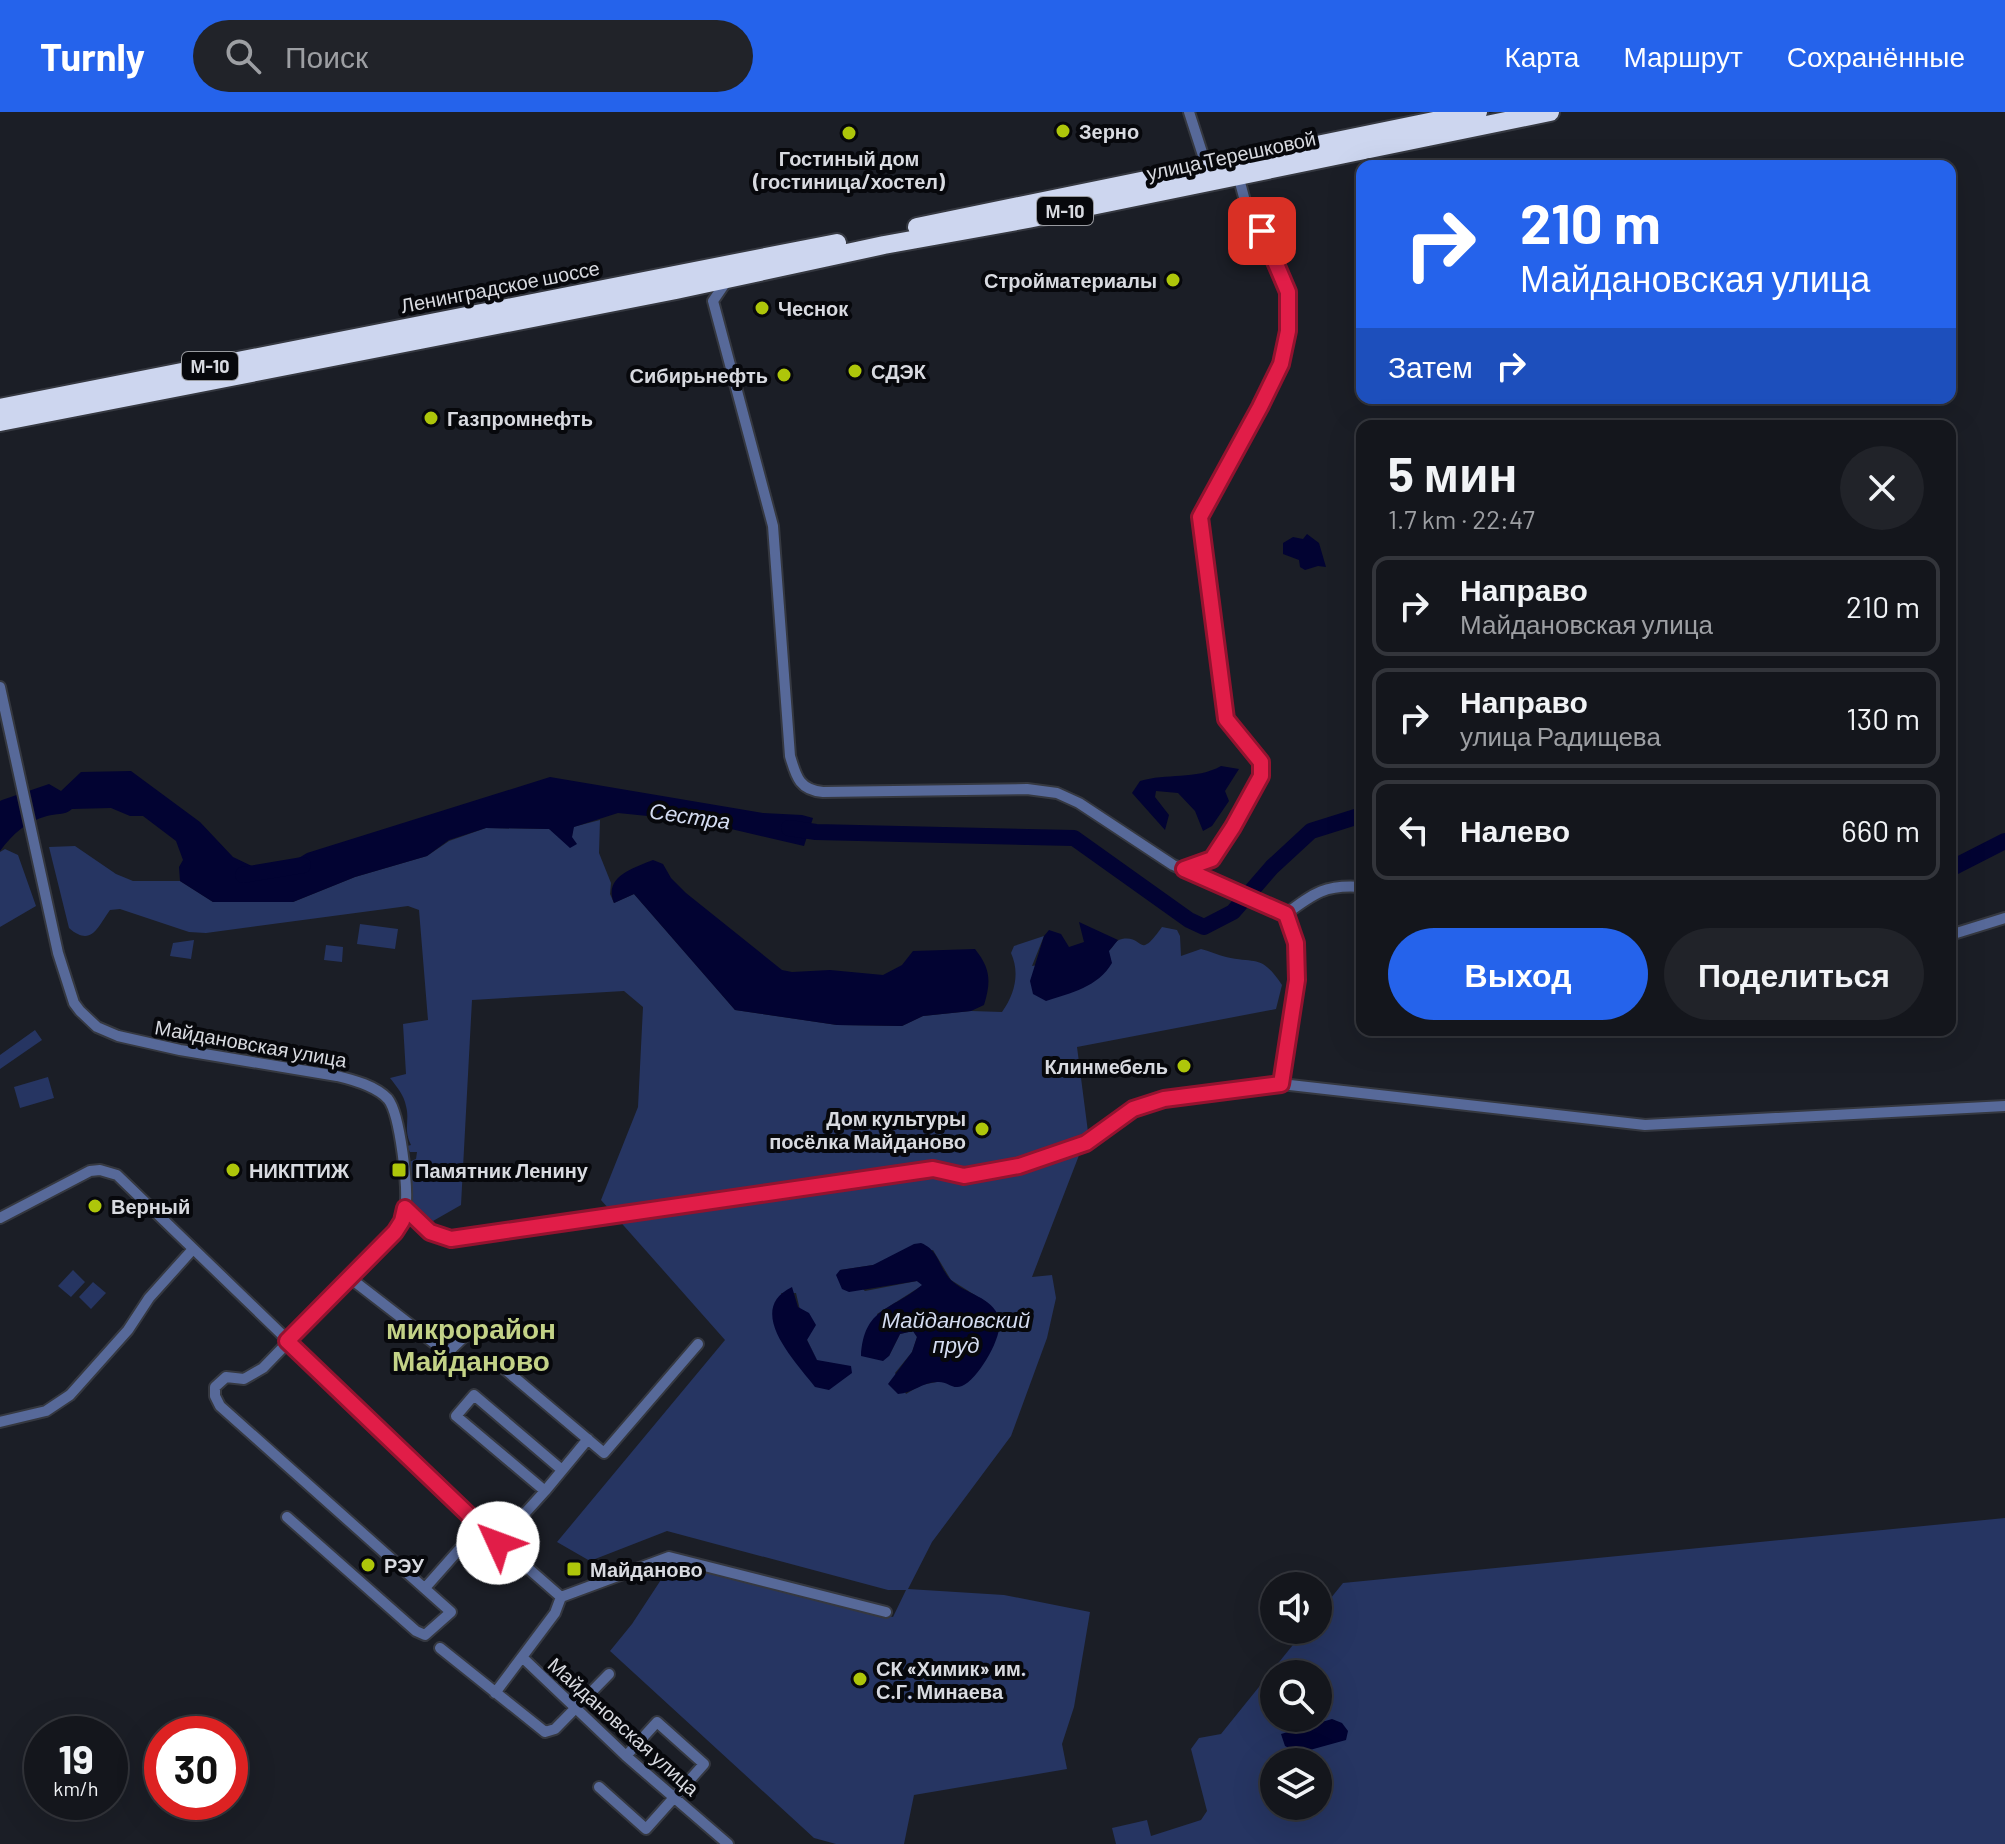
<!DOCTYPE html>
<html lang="ru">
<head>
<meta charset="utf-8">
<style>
	:root { --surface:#14161c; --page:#212329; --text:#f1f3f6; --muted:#9d9fa3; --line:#33353b; --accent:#2563eb }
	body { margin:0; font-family:Barlow,sans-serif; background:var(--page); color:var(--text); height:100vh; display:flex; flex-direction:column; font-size:30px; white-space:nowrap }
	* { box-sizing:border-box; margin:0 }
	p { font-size:26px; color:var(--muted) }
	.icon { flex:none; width:44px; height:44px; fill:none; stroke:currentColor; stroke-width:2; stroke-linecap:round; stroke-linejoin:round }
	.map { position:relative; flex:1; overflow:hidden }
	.sheet { position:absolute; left:1356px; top:308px; width:600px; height:616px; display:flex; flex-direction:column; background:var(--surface); border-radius:16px; box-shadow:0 8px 32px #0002,0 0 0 2px var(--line) }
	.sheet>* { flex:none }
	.guide { position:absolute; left:1356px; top:48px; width:600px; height:244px; border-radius:16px; box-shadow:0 8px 32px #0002,0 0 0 2px var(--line); background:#2563eb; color:#fff; overflow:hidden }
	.fabs { position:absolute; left:1260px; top:1460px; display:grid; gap:16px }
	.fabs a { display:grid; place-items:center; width:72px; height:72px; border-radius:50%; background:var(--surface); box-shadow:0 8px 32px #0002,0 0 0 2px var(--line); font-size:40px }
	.speed { position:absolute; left:24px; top:1604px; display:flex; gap:16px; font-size:40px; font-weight:700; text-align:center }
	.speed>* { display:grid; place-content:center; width:104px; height:104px; border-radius:50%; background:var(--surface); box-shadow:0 8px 32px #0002,0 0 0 2px var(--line); line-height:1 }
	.speed small { font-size:20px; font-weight:400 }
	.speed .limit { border:12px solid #d22; background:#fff; color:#111 }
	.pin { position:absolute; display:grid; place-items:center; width:68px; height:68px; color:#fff; margin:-34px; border-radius:16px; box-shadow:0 4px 12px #0006 }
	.me { position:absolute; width:88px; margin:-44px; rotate:313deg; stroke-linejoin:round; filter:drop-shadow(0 0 6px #0008) }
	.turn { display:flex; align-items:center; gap:28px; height:168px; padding:0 32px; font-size:36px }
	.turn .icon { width:104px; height:104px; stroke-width:2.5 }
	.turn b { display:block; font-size:56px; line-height:68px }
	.then { display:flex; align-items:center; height:76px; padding:0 32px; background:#0003; gap:16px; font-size:30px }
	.round { display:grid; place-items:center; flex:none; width:84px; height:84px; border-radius:42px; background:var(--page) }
	.head { display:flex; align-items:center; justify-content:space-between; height:136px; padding:0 32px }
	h1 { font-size:48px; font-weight:700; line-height:60px }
	.primary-button { display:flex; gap:16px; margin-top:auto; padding:16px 32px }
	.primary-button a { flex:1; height:92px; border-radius:48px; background:var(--accent); color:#fff; font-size:32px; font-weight:700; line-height:92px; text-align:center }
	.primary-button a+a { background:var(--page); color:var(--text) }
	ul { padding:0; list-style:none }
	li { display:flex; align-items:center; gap:24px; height:100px; margin:0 16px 12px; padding:0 16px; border:4px solid var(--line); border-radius:16px }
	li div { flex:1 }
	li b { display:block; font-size:30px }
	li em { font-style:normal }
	header { display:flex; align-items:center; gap:48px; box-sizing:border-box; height:112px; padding:0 40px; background:var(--accent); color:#fff }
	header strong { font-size:38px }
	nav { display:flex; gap:44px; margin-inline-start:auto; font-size:28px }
	.search { width:560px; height:72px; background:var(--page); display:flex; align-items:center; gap:20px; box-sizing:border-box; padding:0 28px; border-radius:44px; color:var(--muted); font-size:30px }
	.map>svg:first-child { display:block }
	.green { fill:#263562; fill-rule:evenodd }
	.water { fill:#020332 }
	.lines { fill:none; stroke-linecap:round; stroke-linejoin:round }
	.river { stroke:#020332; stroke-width:16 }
	.street-casing { stroke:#353840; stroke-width:14 }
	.highway-casing { stroke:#353840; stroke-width:22 }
	.street { stroke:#576999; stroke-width:10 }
	.highway { stroke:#cdd6ef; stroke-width:18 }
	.route-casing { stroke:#92132f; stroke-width:20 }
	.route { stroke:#e11d48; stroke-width:14 }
	.poi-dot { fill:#aec60a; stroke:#07080c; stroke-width:3 }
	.labels { text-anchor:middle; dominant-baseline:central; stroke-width:8; stroke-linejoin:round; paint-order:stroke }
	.shield { fill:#07080c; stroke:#999ba0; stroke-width:2 }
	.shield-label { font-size:18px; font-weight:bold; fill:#d8dae0 }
	.poi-label { font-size:20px; font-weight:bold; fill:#d8dae0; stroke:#07080c; text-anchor:start }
	.street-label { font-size:20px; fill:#d8dae0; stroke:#07080c }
	.water-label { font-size:22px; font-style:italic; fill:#d4dcf1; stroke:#07080c }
	.district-label { font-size:28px; font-weight:bold; fill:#c3d287; stroke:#07080c }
</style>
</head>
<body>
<header>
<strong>Turnly</strong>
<div class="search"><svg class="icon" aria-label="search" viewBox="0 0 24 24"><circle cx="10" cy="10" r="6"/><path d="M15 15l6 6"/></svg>Поиск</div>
<nav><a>Карта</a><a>Маршрут</a><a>Сохранённые</a></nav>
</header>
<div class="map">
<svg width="2005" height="1732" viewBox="0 0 2005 1732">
	<rect width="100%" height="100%" fill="#1b1e26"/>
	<!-- green -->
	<path class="green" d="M600 708 599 741 611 771 610 782 614 791 634 782 735 898 837 913 902 914 923 904 971 899 1002 900C1015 882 1020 861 1011 841L1014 834 1044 824 1032 854C1047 851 1098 845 1108 839 1114 836 1114 828 1122 827 1145 823 1137 850 1162 815L1177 818 1180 824 1181 844 1201 837C1209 839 1218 843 1226 845 1258 852 1261 842 1282 873L1276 897 1077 935 1088 1020 1032 1165 1052 1163 1056 1186 1047 1226 1011 1324 932 1430 908 1477 1004 1483 1090 1500 1074 1595 1062 1632 1067 1657 914 1683 904 1732H836L814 1726 610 1539 632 1512 672 1451 893 1505 906 1478H888L667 1419 590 1449 557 1430 725 1228 601 1088 638 995 643 895 624 879 472 888 461 1093 433 1109 409 1090V1050L416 1047 417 1040H410L407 1034 411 1033C403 1017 410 1009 406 994 404 983 397 975 390 966L406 962 403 912 428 908 419 798 408 794 206 821 189 820 120 797 110 798C98 814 92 836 69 816L49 735 75 734 116 762 133 769H180L213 790H293L355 765 427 744 449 729 486 716 549 717 572 725 573 715ZM933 1138 951 1168 986 1190 942 1269 921 1273 906 1282 895 1261 912 1240 917 1225 913 1219 900 1222 889 1244 877 1202 923 1173 917 1169 865 1179 840 1158 873 1153ZM781 1181H796L807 1228 817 1248Z
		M5 737 18 743 36 794 0 815V740Z
		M360 812 398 817 395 837 357 832Z
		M194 828 191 847 170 844 173 831Z
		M326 833 343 835 342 850 324 848Z
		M35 918 42 928 0 957V943Z
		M48 965 54 986 20 996 14 975Z
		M73 1158 85 1170 71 1185 58 1174Z
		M93 1170 106 1181 91 1197 79 1185Z
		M2005 1406V1732H1116L1112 1716 1147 1708 1151 1724 1201 1708 1207 1699 1191 1637 1199 1626 1221 1622 1305 1518H1318V1502L1343 1471ZM1274 1562H1318V1606H1274ZM1274 1650H1318V1694H1274Z"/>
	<!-- water -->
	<path class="water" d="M1307 422 1319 431 1326 455 1318 454 1305 458 1300 455 1299 448 1283 442V431L1293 425 1303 427Z
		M1221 654 1239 657 1225 679 1229 689 1212 714 1203 719 1195 699 1178 681 1156 679 1155 685 1169 703 1165 718 1132 681 1140 669C1166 661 1196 668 1221 654Z
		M131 659 200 710 233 745 271 763 307 741 550 665 763 701 802 703 813 706 804 734 697 709 618 701 574 715 572 725 577 732 570 736 549 717 486 716 449 728 427 744 355 765 293 790H213L180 769 179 755 183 748 176 729 143 704H130L111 696 72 697C64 704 56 701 47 704 25 710 13 722 0 739V689L2 688 49 672 61 679 81 660Z
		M653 748 663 752 671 766 686 781 782 858 792 860 830 858 883 863 902 853 913 839 975 837C991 857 991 870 984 893L971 899 923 904 902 914 837 913 735 898 634 782 614 791C603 765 633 756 653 748Z
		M1079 810 1118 828 1109 839 1112 851C1098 875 1071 881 1046 889L1033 882 1030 869 1044 824 1049 818 1061 822 1069 835 1084 830Z
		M921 1131C939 1138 939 1156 951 1168 965 1182 993 1185 999 1206 1004 1224 978 1267 962 1274 953 1278 948 1270 939 1270 924 1269 913 1281 898 1282L888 1272 912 1240 917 1225 913 1219 900 1222 889 1244 883 1249 861 1244C864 1195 891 1199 922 1173L917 1169 849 1180 842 1177 836 1163 840 1158 873 1153 914 1132Z
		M792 1175 798 1195 809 1201 816 1213 807 1228 817 1248 851 1254 852 1261 829 1278 815 1275C796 1250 744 1198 792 1175Z
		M1332 1607 1342 1611 1348 1619 1346 1628 1299 1641 1285 1634 1281 1622Z"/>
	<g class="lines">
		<!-- river -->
		<path class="river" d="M789 716 816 720 1074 726 1189 808 1204 815 1233 800 1272 755 1311 719 1362 703
			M1950 757 2005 729
			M243 763 303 753"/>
		<!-- street casing -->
		<g class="street-casing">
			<path id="street" d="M1189 0 1208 59
				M726 170 713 189 773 414 790 644C796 664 799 678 823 680L1027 677 1057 681 1079 691 1173 753 1286 802 1296 831 1297 868 1281 972 1645 1013 2005 994
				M0 575 58 841 74 891 80 899 97 915 118 924 180 938 337 964C354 968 376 974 388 987 400 1002 409 1078 405 1098 403 1107 399 1113 395 1120L263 1256 244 1267 226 1265 215 1275V1284L220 1294 451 1500 425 1523 416 1519 287 1405
				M1184 757 1212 747 1233 715 1261 664V650L1226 607 1200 405 1260 295 1281 252 1288 219V180L1262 119 1245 89 1238 63
				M1286 802C1314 781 1326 772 1362 775
				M1950 823 2005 806
				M405 1096 430 1120 451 1127 933 1057 964 1064 1019 1054 1086 1031 1133 997 1164 987 1281 972
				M0 1106 90 1059 100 1058 117 1063 480 1414 561 1485
				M350 1166 447 1241 466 1223
				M494 1248 604 1341 698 1232
				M0 1310 46 1299 70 1283 128 1218 149 1186 193 1137
				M562 1358 474 1283 456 1304 545 1379 588 1327
				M498 1431 545 1379
				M425 1476 480 1414
				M561 1485 555 1501 522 1545 626 1644 728 1732
				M561 1485 669 1445 886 1500
				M440 1536 545 1620 555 1617 609 1562
				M495 1581 522 1545
				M599 1675 646 1717 704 1652 657 1610 626 1644"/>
		</g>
		<!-- highway casing -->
		<g class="highway-casing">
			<path id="highway" d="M917 115 1478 0
				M0 296 837 131
				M0 310 676 178 884 133 1028 107 1550 0"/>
		</g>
		<!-- street -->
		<use href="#street" class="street"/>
		<!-- highway -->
		<use href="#highway" class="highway"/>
	</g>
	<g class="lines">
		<!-- route casing -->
		<g class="route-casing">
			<path id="route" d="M498 1431 287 1229 395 1120 402 1109 405 1096 430 1120 451 1127 933 1057 964 1064 1019 1054 1086 1031 1133 997 1164 987 1281 972 1297 868 1296 831 1286 802 1184 757 1212 747 1233 715 1261 664V650L1226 607 1200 405 1260 295 1281 252 1288 219V180L1262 119"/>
		</g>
		<!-- route -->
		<use href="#route" class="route"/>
	</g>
	<!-- markers -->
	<g class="poi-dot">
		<circle cx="1063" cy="19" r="8"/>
		<circle cx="849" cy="21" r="8"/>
		<circle cx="1173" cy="168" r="8"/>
		<circle cx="762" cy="196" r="8"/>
		<circle cx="855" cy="259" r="8"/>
		<circle cx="784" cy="263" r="8"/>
		<circle cx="431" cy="306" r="8"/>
		<circle cx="1184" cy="954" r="8"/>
		<circle cx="982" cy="1017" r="8"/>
		<circle cx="233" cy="1058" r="8"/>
		<rect x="391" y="1050" width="16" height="16" rx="4"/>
		<circle cx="95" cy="1094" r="8"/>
		<circle cx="368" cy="1453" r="8"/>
		<rect x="566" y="1449" width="16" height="16" rx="4"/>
		<circle cx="860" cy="1567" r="8"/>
	</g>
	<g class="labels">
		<!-- shield labels -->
		<g class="shield">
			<rect x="1037" y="85" width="56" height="28" rx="6"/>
			<rect x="182" y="240" width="56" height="28" rx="6"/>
		</g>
		<g class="shield-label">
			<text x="1065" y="99">М-10</text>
			<text x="210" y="254">М-10</text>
		</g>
		<!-- poi labels -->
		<g class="poi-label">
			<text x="1079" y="19">Зерно</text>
			<text x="849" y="46" text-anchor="middle">Гостиный дом<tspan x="849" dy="23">(гостиница/хостел)</tspan></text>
			<text x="1157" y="168" text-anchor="end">Стройматериалы</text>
			<text x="778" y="196">Чеснок</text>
			<text x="871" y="259">СДЭК</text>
			<text x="768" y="263" text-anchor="end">Сибирьнефть</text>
			<text x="447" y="306">Газпромнефть</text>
			<text x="1168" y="954" text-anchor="end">Клинмебель</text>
			<text x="966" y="1006" text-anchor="end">Дом культуры<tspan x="966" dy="23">посёлка Майданово</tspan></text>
			<text x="249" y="1058">НИКПТИЖ</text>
			<text x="415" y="1058">Памятник Ленину</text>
			<text x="111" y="1094">Верный</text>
			<text x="384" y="1453">РЭУ</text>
			<text x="590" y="1457">Майданово</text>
			<text x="876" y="1556">СК «Химик» им.<tspan x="876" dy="23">С.Г. Минаева</tspan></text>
		</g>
		<!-- street labels -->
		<g class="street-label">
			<text transform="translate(1231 43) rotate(-12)">улица Терешковой</text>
			<text transform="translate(500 174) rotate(-11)">Ленинградское шоссе</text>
			<text transform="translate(251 931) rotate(10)">Майдановская улица</text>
			<text transform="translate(624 1614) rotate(42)">Майдановская улица</text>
		</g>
		<!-- water labels -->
		<g class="water-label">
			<text transform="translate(690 703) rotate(8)">Сестра</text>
			<text x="956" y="1207">Майдановский<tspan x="956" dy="25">пруд</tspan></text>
		</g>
		<!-- district labels -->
		<g class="district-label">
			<text x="471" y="1216">микрорайон<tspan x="471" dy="32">Майданово</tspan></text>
		</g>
	</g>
</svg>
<div class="fabs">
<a><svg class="icon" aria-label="sound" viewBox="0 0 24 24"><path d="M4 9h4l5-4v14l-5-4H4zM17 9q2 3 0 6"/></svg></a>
<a><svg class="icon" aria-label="search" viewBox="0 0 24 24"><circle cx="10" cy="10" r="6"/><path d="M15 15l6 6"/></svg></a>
<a><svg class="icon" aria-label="layers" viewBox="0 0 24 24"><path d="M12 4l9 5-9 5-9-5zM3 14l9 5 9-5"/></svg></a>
</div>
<div class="speed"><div>19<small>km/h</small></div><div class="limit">30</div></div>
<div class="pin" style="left:1262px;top:119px;background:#d93025"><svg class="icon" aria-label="arrive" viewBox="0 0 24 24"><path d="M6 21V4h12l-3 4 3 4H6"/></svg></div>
<svg class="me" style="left:498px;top:1431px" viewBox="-20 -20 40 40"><circle r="19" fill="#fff"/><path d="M0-13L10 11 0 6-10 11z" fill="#e11d48"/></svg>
<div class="guide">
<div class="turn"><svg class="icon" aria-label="right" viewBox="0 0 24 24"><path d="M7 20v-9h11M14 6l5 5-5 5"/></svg><div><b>210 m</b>Майдановская улица</div></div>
<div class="then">Затем<svg class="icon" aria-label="right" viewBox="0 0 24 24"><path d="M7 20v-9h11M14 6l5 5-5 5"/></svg></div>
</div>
<section class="sheet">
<div class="head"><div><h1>5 мин</h1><p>1.7 km · 22:47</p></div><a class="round"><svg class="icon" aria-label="close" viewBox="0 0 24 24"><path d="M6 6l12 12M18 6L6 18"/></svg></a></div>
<ul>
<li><svg class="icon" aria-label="right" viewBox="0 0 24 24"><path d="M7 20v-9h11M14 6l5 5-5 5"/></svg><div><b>Направо</b><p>Майдановская улица</p></div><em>210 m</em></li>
<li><svg class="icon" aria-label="right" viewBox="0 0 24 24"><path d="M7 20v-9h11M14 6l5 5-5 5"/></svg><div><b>Направо</b><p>улица Радищева</p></div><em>130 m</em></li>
<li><svg class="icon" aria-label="left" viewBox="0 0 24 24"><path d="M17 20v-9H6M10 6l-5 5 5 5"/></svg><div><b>Налево</b></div><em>660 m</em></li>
</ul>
<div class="primary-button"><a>Выход</a><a>Поделиться</a></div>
</section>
</div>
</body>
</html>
